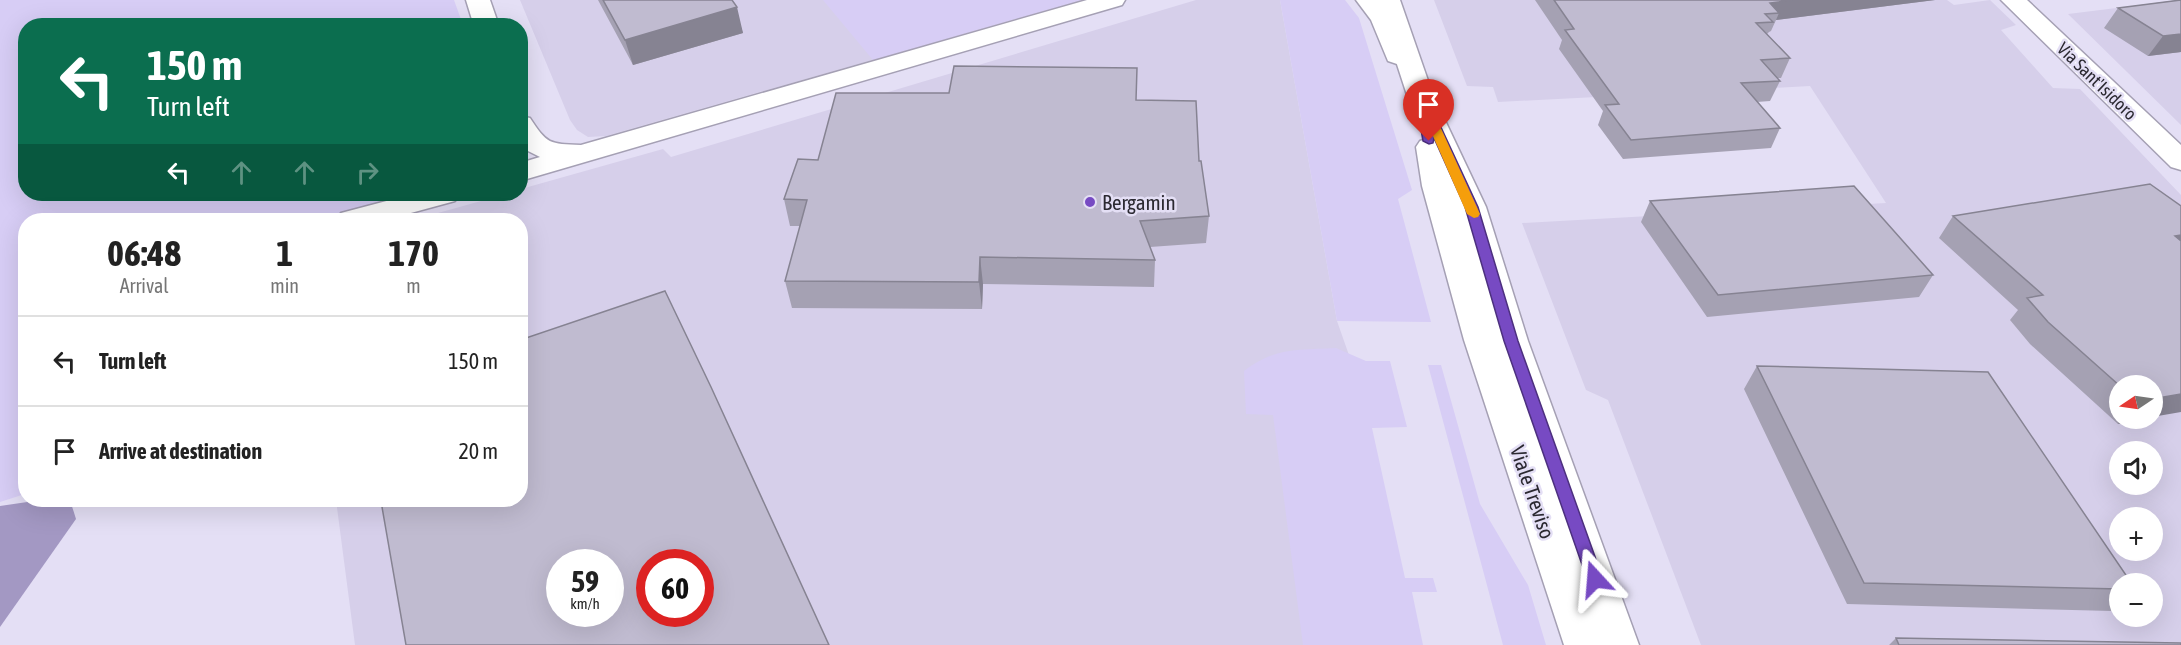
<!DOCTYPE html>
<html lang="en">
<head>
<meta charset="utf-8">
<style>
	:root { --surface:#fff; --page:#f6f6f6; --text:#222; --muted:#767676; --line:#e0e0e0 }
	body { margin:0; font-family:"Asap Condensed",sans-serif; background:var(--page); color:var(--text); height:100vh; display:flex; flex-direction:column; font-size:22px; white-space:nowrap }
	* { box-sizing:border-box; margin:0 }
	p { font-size:20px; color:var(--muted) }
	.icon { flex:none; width:33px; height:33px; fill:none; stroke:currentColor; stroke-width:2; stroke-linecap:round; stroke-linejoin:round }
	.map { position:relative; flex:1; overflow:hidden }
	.side { position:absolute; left:18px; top:213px; width:510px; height:294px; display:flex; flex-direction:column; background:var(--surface); border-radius:24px; box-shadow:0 6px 24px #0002 }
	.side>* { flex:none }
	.banner { position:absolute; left:18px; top:18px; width:510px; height:183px; border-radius:24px; box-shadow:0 6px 24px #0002; background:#0b6e4f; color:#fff; overflow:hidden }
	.needle { width:39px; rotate:257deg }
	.controls { position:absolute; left:2109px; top:375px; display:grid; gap:12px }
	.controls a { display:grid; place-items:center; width:54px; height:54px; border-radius:50%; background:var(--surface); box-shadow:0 6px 24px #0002; font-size:30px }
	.speed { position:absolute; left:546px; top:549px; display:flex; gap:12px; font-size:30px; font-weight:700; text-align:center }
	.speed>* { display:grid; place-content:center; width:78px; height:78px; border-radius:50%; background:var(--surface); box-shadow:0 6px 24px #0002; line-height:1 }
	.speed small { font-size:15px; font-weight:400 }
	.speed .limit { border:9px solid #d22; background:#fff; color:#111 }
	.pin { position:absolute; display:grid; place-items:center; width:51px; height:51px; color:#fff; margin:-62px -26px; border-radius:50% 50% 50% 0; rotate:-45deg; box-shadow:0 0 6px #0007 }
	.pin .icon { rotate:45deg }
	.me { position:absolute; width:66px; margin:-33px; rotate:341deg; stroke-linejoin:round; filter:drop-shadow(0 0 4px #0008) }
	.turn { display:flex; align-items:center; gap:21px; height:126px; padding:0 30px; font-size:27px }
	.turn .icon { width:78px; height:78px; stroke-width:2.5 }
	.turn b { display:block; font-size:42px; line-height:51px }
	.lanes { display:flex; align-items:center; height:57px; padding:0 30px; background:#0003; justify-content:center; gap:30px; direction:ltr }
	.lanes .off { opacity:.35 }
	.eta { display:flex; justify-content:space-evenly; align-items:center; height:102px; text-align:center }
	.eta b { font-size:36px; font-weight:700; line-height:42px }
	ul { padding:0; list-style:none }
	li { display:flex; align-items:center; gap:18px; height:90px; padding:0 30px; border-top:2px solid var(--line) }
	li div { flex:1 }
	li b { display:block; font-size:22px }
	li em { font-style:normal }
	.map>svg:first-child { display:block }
	.built { fill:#d6cfea; fill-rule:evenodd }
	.green { fill:#d7cdf5 }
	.forest { fill:#a398c3 }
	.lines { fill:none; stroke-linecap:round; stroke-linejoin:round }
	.street-casing { stroke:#a5a0b4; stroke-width:3 }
	.primary-casing { stroke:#a5a0b4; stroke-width:3 }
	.street { fill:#fff; fill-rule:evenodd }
	.primary { fill:#fff; fill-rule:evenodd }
	.wall { fill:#a5a1b3 }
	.shaded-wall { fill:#868392 }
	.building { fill:#c0bbd0; stroke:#868392; stroke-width:1.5; fill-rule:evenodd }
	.route { fill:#774ac3; stroke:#4d307f; stroke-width:1.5 }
	.slow { fill:#f59e0b }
	.poi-dot { fill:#774ac3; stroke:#e4dff5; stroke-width:2 }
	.labels { text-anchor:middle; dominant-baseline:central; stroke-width:5; stroke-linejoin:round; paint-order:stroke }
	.far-street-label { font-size:18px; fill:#2b2931; stroke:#e4dff5 }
	.poi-label { font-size:21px; fill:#2b2931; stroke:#e4dff5; text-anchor:start }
	.street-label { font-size:21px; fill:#2b2931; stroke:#e4dff5 }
</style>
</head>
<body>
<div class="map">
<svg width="2181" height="645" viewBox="0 0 2181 645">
	<rect width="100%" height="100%" fill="#e4dff5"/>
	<!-- built -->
	<path class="built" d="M520 0H1082L606 136 588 137 577 130 570 120Z
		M1196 0H1280L1337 321 1350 358 1416 645H355L336 500H520V220H413L506 194H520L521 189 663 149 671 157ZM560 562H610V614H560ZM650 562H700V614H650Z
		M1434 0H1947L1954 5 1990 0 2016 25 2001 30 2053 88 2080 89 2181 195V645H1701L1608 400 1586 390 1522 223 1886 203 1810 86 1498 102 1493 87 1467 86ZM2120 386H2152V418H2120ZM2120 452H2152V484H2120ZM2120 518H2152V550H2120ZM2120 584H2152V616H2120Z
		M2181 0V125L2068 14Z"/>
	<!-- green -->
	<path class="green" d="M0 0H454L463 25 26 26V194H412L320 220H26L25 494 0 502Z
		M823 0H1082L873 60Z
		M1280 0H1345L1359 18 1412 190 1398 199 1431 322 1337 321Z
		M1336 348 1366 361H1390L1407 427 1372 428 1405 578H1433L1437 592H1412L1423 645H1303L1273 415 1246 414 1244 371C1275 347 1298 350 1336 348Z
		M1428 365H1441L1480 504 1528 585 1546 645H1503Z"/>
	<!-- forest -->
	<path class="forest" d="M41 500H70L76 519 0 627V506Z"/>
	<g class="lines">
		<!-- street casing -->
		<g class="street-casing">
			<path id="street" d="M466 0H490L499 26H474Z
				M1087 0H1125L1122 5 520 181V163L540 157 520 147V116L530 118C547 144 549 144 581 145Z
				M1356 0H1381L1395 19 1410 56 1406 61 1397 64 1388 61 1371 20Z
				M2001 0H2027L2181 145V170L2171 167Z
				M413 194H460L455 201 385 220H337L341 213Z"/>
		</g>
		<!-- primary casing -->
		<g class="primary-casing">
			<path id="primary" d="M1376 0H1400L1433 95 1486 207 1528 341 1639 645H1564L1464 340 1422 186 1416 147 1420 141 1426 139 1407 95Z"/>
		</g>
		<!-- street -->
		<use href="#street" class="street"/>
		<!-- primary -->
		<use href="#primary" class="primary"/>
	</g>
	<!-- wall -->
	<path class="wall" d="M598 0H732L743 33 633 65Z
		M1535 0H1935L1776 20 1771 31 1769 32 1767 34 1790 58 1781 78H1776L1780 81 1770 101 1757 102 1780 128 1771 148 1623 159 1598 125 1603 111 1559 49 1562 40Z
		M2178 0 2181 52 2148 56 2104 28 2118 8Z
		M1136 100 1209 216 1206 243 1150 247 1155 260 1154 287 983 284 982 309 792 308 785 281 800 226H790L784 199 818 160Z
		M1650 201 1933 275 1919 297 1707 317 1641 222Z
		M1953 216 2152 386H2120V418H2147L2118 424 2030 344 2010 320 2018 310 1939 238Z
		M1757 366 2120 584V604L2112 611 1847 604 1744 389Z
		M1896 638 2181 645H1889Z"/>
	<!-- shaded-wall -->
	<path class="shaded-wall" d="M1792 0H1935L1776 20 1779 13 1770 3Z
		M737 7 743 33 633 65 625 40Z
		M2181 34V52L2148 56 2163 36Z
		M2181 235V254L2175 236Z
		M980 257 983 284 982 309 979 282Z
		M2181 394V412L2152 417V399Z
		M2123 418H2147L2118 424Z"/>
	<!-- building -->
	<path class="building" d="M603 0H732L737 7 625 40Z
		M1554 0H1792L1770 3 1779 13 1765 14 1773 22 1756 23 1790 58 1761 60 1780 81 1741 83 1780 128 1631 140 1605 105 1619 104 1565 30 1574 29Z
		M2181 0V34L2163 36 2118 8Z
		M954 66 1137 68 1136 100 1196 101 1199 161H1201L1209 216 1140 221 1155 260 980 257 979 282 785 281 807 200 784 199 798 159 818 160 836 93H949Z
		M2150 184 2181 206V235L2175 236 2181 241V394L2152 399V386H2120L2048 322 2027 298 2043 295 1953 216Z
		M1854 186 1933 275 1718 295 1650 201Z
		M665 291 711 387 829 645H406L382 507 385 505 384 500H520V340ZM560 562H610V614H560ZM650 562H700V614H650Z
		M1757 366 1988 372 2132 584H2120V589L1864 583Z
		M1896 638 2181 643V645H1899Z"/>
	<!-- route -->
	<path class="route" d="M1420 92 1426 95 1478 207 1518 341 1603 579 1601 584 1595 586 1589 584 1587 579 1504 341 1465 207 1434 138 1433 143 1429 144 1423 141 1415 95Z"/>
	<!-- slow -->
	<path class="slow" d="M1428 108 1433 111 1480 214 1478 217 1474 218 1467 214 1422 111Z"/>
	<!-- markers -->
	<circle class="poi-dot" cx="1090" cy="202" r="6"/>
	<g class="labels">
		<!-- far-street labels -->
		<g class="far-street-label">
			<text transform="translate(2097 81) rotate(44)">Via Sant'Isidoro</text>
		</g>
		<!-- poi labels -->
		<g class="poi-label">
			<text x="1102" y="202">Bergamin</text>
		</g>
		<!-- street labels -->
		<g class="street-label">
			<text transform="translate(1533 492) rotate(71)">Viale Treviso</text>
		</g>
	</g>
</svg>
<div class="controls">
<a><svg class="needle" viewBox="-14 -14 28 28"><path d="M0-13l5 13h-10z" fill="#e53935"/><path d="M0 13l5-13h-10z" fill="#767676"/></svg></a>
<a><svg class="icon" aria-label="sound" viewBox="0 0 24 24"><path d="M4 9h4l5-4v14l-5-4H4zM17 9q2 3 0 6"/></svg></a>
<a>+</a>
<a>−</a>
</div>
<div class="speed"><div>59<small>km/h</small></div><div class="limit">60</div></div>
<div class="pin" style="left:1429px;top:141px;background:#d93025"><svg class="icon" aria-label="arrive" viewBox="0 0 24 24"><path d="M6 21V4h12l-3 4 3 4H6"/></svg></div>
<svg class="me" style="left:1595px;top:579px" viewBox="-20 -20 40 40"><path d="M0-17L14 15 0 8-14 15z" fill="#774ac3" stroke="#fff" stroke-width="4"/></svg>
<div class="banner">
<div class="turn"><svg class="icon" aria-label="left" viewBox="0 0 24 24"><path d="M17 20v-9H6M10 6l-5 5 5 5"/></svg><div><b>150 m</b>Turn left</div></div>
<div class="lanes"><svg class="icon" aria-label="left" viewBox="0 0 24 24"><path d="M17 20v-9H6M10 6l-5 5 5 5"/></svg><svg class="icon off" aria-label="ahead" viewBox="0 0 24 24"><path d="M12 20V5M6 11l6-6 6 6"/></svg><svg class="icon off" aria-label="ahead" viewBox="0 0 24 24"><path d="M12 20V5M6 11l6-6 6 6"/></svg><svg class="icon off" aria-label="right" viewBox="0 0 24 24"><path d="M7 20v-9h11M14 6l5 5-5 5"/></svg></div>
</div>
<section class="side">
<div class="eta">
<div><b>06:48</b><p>Arrival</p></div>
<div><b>1</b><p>min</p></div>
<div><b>170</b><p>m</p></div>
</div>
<ul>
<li><svg class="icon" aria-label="left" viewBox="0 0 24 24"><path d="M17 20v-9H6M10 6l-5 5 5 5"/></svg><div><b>Turn left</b></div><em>150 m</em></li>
<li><svg class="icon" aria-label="arrive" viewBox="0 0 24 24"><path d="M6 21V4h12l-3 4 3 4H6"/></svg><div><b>Arrive at destination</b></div><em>20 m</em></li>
</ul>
</section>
</div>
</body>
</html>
